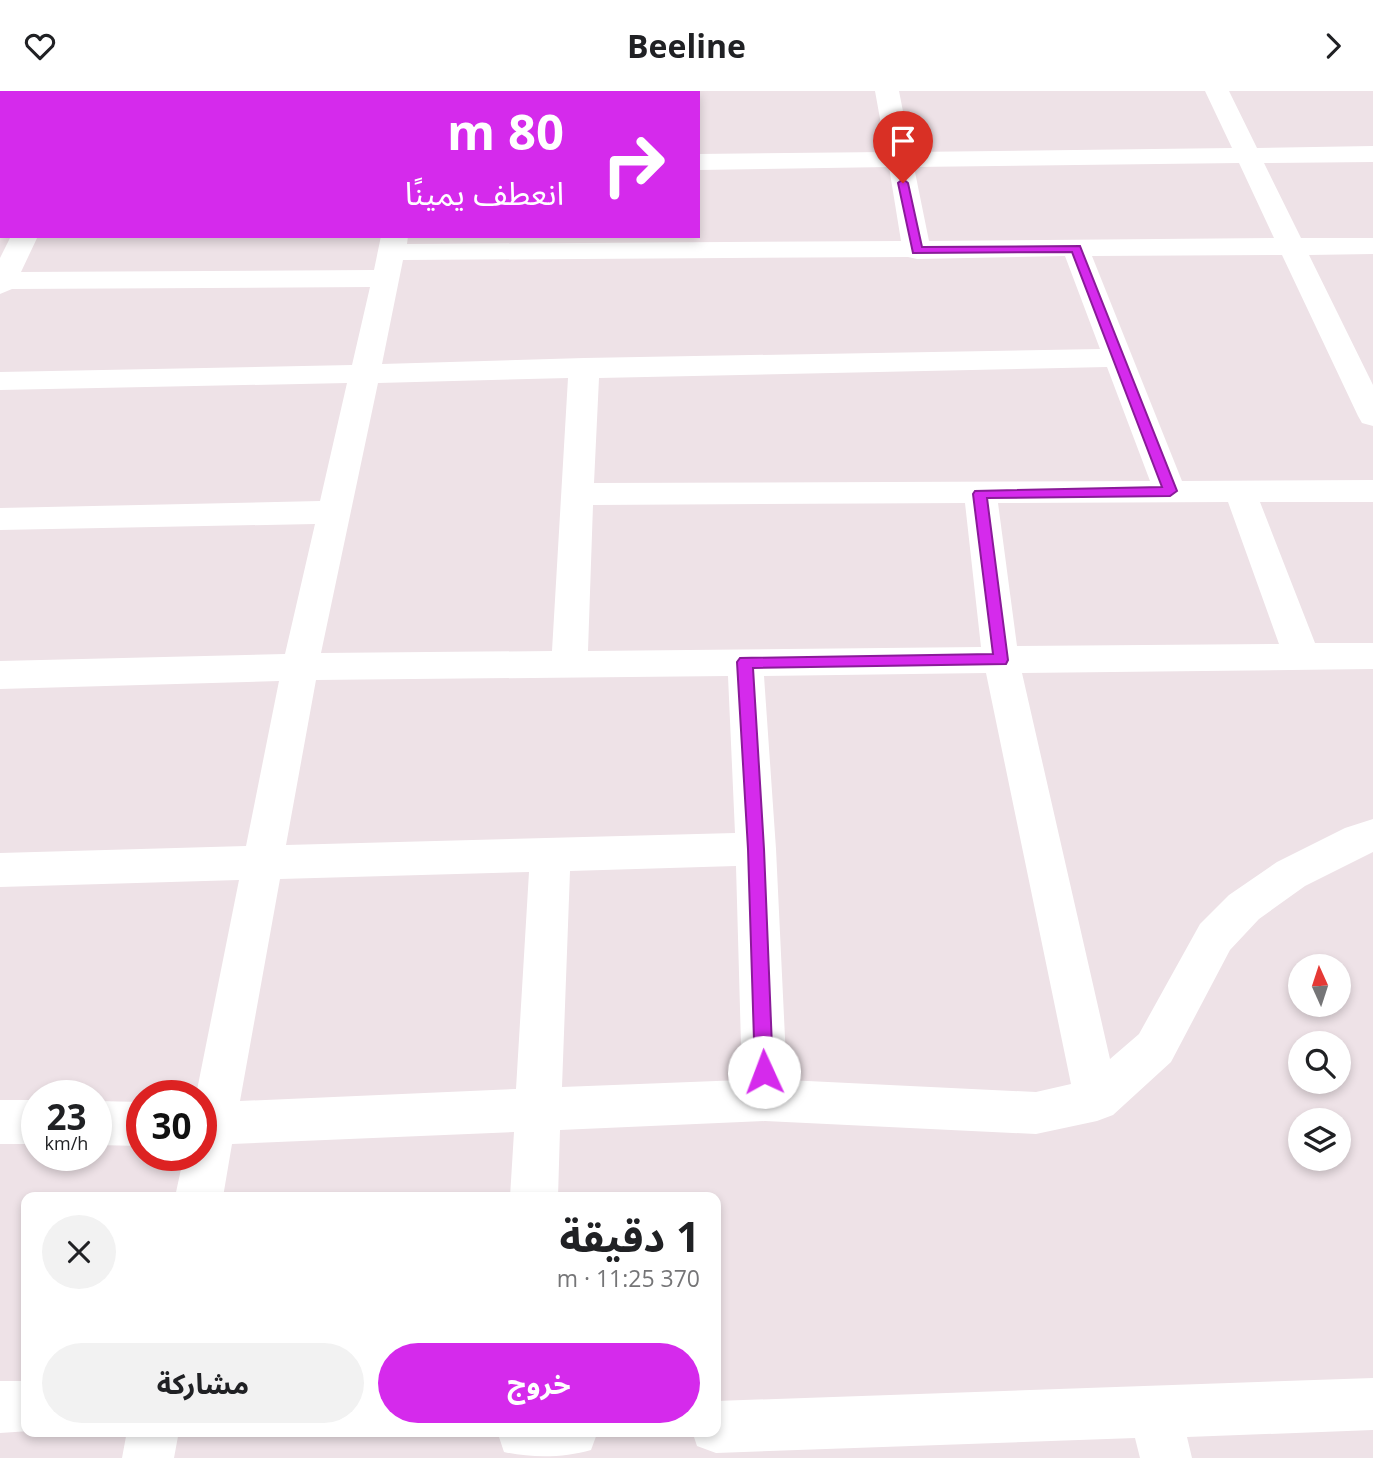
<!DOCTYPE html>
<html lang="ar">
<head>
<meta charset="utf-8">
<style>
	:root { --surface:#fff; --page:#f2f2f2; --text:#202124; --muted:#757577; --accent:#d52aec }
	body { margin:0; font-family:"Open Sans","Noto Sans Arabic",sans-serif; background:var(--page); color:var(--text); direction:rtl; height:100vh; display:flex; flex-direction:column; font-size:26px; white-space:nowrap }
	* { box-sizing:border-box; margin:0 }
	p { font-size:23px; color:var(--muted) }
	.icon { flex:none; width:38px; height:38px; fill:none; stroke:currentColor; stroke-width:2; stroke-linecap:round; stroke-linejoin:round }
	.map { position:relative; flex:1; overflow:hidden; direction:ltr }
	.panel { position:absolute; left:21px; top:1101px; width:700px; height:245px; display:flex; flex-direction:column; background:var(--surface); border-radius:14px; box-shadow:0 4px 10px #0003; direction:rtl }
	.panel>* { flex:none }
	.guide { position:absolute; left:0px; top:0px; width:700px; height:147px; box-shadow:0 4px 10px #0003; direction:rtl; background:#d52aec; color:#fff; overflow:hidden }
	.needle { width:46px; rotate:357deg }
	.fabs { position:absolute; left:1288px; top:863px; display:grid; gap:14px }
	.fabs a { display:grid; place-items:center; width:63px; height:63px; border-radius:50%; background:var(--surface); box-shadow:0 4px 10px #0003; font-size:35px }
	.speed { position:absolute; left:21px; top:989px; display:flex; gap:14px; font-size:35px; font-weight:700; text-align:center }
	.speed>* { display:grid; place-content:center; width:91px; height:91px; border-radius:50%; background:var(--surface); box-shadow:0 4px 10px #0003; line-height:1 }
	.speed small { font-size:18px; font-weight:400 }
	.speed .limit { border:10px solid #d22; background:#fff; color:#111 }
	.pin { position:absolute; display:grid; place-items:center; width:60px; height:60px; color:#fff; margin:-72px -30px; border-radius:50% 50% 50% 0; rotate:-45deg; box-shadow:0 0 7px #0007 }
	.pin .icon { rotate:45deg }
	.me { position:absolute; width:77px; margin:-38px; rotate:358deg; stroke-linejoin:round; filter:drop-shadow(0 0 5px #0008) }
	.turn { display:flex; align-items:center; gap:24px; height:147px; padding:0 21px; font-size:32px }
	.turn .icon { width:91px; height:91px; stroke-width:2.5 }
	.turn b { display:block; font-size:49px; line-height:60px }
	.round { display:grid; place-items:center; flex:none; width:74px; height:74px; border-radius:37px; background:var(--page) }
	.summary { display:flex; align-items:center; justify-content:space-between; height:119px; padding:0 21px }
	h1 { font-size:42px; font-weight:700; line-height:52px }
	.primary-button { display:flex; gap:14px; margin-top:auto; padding:14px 21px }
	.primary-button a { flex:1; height:80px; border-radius:42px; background:var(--accent); color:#fff; font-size:28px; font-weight:700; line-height:80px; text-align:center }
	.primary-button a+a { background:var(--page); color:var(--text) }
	header { display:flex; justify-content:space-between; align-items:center; height:91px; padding:0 21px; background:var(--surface); font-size:32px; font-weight:700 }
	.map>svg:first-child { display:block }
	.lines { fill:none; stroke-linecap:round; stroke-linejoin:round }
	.street { fill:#fff; fill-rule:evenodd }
	.route { fill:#d52aec; stroke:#8a1b99; stroke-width:2 }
</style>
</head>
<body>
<header><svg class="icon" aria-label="forward" viewBox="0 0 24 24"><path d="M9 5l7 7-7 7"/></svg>Beeline<svg class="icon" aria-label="heart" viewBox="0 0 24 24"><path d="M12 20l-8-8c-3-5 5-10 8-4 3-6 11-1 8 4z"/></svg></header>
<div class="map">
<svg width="1373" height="1367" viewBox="0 0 1373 1367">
	<rect width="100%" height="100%" fill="#eee2e7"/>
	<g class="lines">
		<!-- street -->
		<path class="street" d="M238 0H262V2H238Z
			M417 0H441V2H417Z
			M577 0H601V2H577Z
			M875 0H899L911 61 1232 57 1205 0H1229L1257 57 1373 55V71L1264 72 1301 147H1373V163L1309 164 1373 294V335L1362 332 1358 325 1282 164 1092 165 1182 390 1373 389V411H1260L1315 552H1373V578L1022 582 1110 968 1139 943 1200 833 1229 804 1277 771 1345 737 1373 728V761L1305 795 1259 828 1230 859 1171 971 1113 1024 1097 1030 1036 1043 765 1030 560 1039 558 1106H510L514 1041 232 1053 223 1106H175L184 1064H201V1004H196L239 789 0 796V762L246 755 279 590 0 598V570L285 563 315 433 0 439V417L320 410 347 292 0 299V281L352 274 370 196 12 198 0 203V167L11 145H38L21 181 374 179 381 145H408L407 153 901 150 889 76 698 79V63L886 61ZM1239 72 1274 147 929 150 914 76ZM1065 165 1100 258 584 267 382 273 403 169 908 166 917 168ZM1107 276 1150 390 594 392 599 287ZM568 287 552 560 321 562 378 292ZM1228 411 1279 553 1017 555 998 412ZM965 412 981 556 588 560 593 414ZM986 582 1071 993 1036 1001 787 989 776 758 764 585ZM728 585 735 742 286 754 316 589ZM736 775 742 989 562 996 570 780ZM529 781 516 998 240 1010 280 788Z
			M0 15H2V29H0Z
			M0 95H2V111H0Z
			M0 1009H37V1053H0Z
			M96 1010 142 1011V1055L96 1054Z
			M1373 1287V1339L1187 1346 1192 1367H1140L1135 1347 716 1362 697 1355 692 1340H716V1310Z
			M0 1290H26V1340H30L0 1342Z
			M127 1340H179L174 1367H122Z
			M497 1340H598L591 1359C564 1367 531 1367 504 1361Z"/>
	</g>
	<!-- route -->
	<path class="route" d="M903 88 908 92 922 156 1080 155 1177 400 1170 405 987 407 1008 569 1006 573 753 577 764 758 773 981 771 987 764 989 757 987 755 981 748 758 737 571 740 567 993 563 973 403 975 400 1162 396 1072 161 913 162 898 92Z"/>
</svg>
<div class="fabs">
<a><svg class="needle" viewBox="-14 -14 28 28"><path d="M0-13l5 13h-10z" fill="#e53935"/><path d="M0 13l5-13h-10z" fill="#757577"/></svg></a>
<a><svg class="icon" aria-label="search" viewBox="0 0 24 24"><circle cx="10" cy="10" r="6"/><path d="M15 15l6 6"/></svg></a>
<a><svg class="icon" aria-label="layers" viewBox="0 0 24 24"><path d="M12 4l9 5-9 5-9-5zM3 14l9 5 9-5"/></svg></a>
</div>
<div class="speed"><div>23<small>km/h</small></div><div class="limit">30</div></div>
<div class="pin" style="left:903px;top:92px;background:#d93025"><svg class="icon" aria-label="arrive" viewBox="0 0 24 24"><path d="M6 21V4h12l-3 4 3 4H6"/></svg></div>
<svg class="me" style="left:764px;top:981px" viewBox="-20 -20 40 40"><circle r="19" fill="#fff"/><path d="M0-13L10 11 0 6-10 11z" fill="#d52aec"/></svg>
<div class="guide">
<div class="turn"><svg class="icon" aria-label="right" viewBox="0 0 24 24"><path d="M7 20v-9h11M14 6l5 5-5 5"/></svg><div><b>80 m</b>انعطف يمينًا</div></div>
</div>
<section class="panel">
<div class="summary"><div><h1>1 دقيقة</h1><p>370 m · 11:25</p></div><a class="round"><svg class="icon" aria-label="close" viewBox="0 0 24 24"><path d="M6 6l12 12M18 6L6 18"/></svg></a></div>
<div class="primary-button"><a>خروج</a><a>مشاركة</a></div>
</section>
</div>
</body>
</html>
